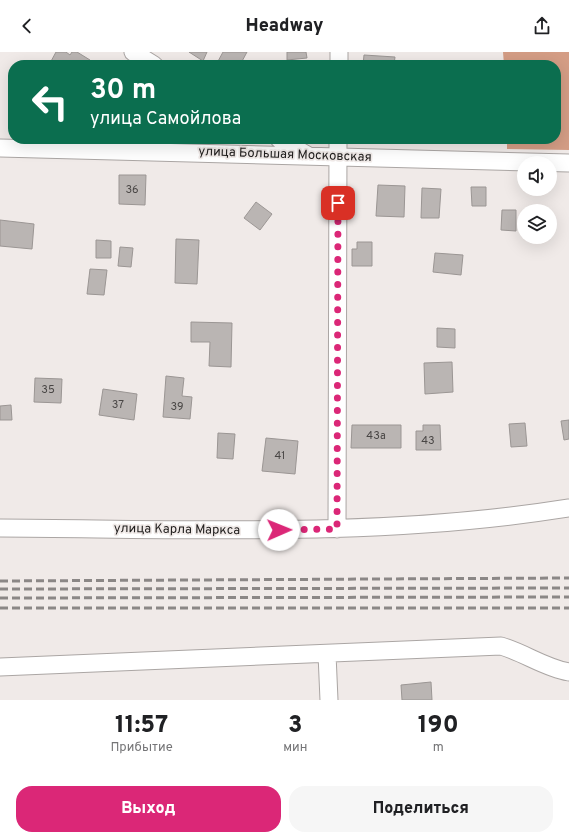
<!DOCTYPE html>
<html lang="ru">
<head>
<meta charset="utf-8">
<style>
	:root { --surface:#fff; --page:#f6f6f6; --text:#202124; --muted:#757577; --accent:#db2777 }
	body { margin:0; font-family:Overpass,sans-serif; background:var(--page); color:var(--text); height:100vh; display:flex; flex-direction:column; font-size:15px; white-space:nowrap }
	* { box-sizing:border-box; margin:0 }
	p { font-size:13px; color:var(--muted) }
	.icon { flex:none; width:22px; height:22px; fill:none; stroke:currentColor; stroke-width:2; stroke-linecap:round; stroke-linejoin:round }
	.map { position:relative; height:648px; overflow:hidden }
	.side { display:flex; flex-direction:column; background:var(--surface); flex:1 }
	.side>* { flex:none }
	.banner { position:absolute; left:8px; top:8px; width:553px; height:84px; border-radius:16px; box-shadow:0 4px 16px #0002; background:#0b6e4f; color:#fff; overflow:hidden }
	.buttons { position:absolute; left:517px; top:104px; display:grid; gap:8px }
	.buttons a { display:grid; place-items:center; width:40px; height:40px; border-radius:50%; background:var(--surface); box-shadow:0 4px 16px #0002; font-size:20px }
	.pin { position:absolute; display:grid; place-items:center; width:34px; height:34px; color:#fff; margin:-17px; border-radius:8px; box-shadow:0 2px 6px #0006 }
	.me { position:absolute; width:44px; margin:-22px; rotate:89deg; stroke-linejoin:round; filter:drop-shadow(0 0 3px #0008) }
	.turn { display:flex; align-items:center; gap:14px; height:84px; padding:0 16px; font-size:18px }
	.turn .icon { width:52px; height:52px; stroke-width:2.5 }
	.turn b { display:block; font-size:28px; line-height:34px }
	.eta { display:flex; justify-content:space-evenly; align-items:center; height:68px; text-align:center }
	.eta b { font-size:24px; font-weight:800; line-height:28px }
	.action { display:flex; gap:8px; margin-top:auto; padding:8px 16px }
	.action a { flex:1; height:46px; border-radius:16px; background:var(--accent); color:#fff; font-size:16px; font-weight:800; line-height:46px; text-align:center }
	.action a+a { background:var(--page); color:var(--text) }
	header { display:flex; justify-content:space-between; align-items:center; height:52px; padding:0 16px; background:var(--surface); font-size:18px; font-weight:800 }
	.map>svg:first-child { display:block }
	.forest { fill:#d49d85 }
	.building { fill:#bab5b3; stroke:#9b9694 }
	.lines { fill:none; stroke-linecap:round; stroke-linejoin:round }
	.minor-casing { stroke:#aba6a4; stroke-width:19 }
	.minor { stroke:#fff; stroke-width:17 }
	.rail { stroke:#8b8786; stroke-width:3; stroke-dasharray:8 4; stroke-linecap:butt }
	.route { stroke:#db2777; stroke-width:7; stroke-dasharray:0 12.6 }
	.labels { text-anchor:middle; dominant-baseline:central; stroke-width:3.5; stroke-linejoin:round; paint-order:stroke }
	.number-label { font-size:11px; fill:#494645 }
	.street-label { font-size:13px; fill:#232120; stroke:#f0eae8 }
</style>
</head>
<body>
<header><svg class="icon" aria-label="back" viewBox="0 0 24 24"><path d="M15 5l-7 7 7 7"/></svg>Headway<svg class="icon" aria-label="share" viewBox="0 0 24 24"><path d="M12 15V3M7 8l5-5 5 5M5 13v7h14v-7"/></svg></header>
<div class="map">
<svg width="569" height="648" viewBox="0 0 569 648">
	<rect width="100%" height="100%" fill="#f0eae8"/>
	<!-- forest -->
	<path class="forest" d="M503 0H569V98L507 97V87H556V13H504Z"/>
	<!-- building -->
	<path class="building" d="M56 0H66L70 3 72 0H77L90 8 87 13H49Z
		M189 0H207L203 9Z
		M223 0H247L240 13H216Z
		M287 0H306L307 6 287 8Z
		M364 3 395 5 394 13H363Z
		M119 123H146L145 153 119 152Z
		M378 133 405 134 404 165 376 164Z
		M471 135H486V154H472Z
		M422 136 441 137 439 166H421Z
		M256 150 272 162 260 178 244 166Z
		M502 158H516V179L501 178Z
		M0 168 34 172 32 197 0 194Z
		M176 187 199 188 197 232 175 231Z
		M96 188 111 189V206H96Z
		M357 190H372V214H352V197H357Z
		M120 195 133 196 131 215 118 214Z
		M435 201 463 203 461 223 433 220Z
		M90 217 107 218 104 243 87 242Z
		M191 270 232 271 231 315 209 314 210 290H191Z
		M437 276 455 277V296L437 295Z
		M452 310 453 340 425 342 424 311Z
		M166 324 184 326 182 344 192 345 190 367 163 365Z
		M35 326 62 327 61 351 34 350Z
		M103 337 137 342 134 368 99 363Z
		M11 353 12 368H0V354Z
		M569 368V387L564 388 561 369Z
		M525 371 527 394 511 395 509 372Z
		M352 373H401V396H351Z
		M423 373H440L441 398H416V379H423Z
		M218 381 235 382 233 407 217 406Z
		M266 386 298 389 295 422 262 419Z
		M431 630 432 648H402L401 633Z"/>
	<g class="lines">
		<!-- minor casing -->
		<g class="minor-casing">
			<path id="minor" d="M133 0 154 13
				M339 13V0
				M279 87 307 103
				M0 96 569 111
				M0 476C190 477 381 486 569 456
				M337 477 338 87
				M327 602 329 648
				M0 615 501 594C525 601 545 616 569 620"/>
		</g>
		<!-- minor -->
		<use href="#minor" class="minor"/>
		<!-- rail -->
		<path class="rail" d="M0 529 569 526
			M0 537 569 536
			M0 546 569 545
			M0 556H569"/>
	</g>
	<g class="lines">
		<!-- route -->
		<path class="route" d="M279 478 337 477 338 151"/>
	</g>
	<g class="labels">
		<!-- number labels -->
		<g class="number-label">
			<text x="132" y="138">36</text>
			<text x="48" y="338">35</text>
			<text x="118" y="353">37</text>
			<text x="177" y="355">39</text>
			<text x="376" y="384">43а</text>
			<text x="428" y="389">43</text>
			<text x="280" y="404">41</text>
		</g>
		<!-- street labels -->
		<g class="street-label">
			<text transform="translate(285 103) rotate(2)">улица Большая Московская</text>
			<text transform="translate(177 478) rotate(1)">улица Карла Маркса</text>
		</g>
	</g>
</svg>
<div class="buttons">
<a><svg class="icon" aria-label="sound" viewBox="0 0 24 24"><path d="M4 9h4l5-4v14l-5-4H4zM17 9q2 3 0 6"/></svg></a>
<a><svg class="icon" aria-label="layers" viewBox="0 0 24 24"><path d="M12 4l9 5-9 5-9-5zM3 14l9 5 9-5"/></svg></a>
</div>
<div class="pin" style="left:338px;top:151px;background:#d93025"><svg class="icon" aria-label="arrive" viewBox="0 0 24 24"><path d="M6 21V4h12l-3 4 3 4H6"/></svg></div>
<svg class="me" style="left:279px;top:478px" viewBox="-20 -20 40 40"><circle r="19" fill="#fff"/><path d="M0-13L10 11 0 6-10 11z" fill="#db2777"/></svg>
<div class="banner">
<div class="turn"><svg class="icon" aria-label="left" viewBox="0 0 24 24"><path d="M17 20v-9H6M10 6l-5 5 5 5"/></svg><div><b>30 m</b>улица Самойлова</div></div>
</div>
</div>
<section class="side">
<div class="eta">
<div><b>11:57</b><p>Прибытие</p></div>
<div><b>3</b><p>мин</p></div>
<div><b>190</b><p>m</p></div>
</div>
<div class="action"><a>Выход</a><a>Поделиться</a></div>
</section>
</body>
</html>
